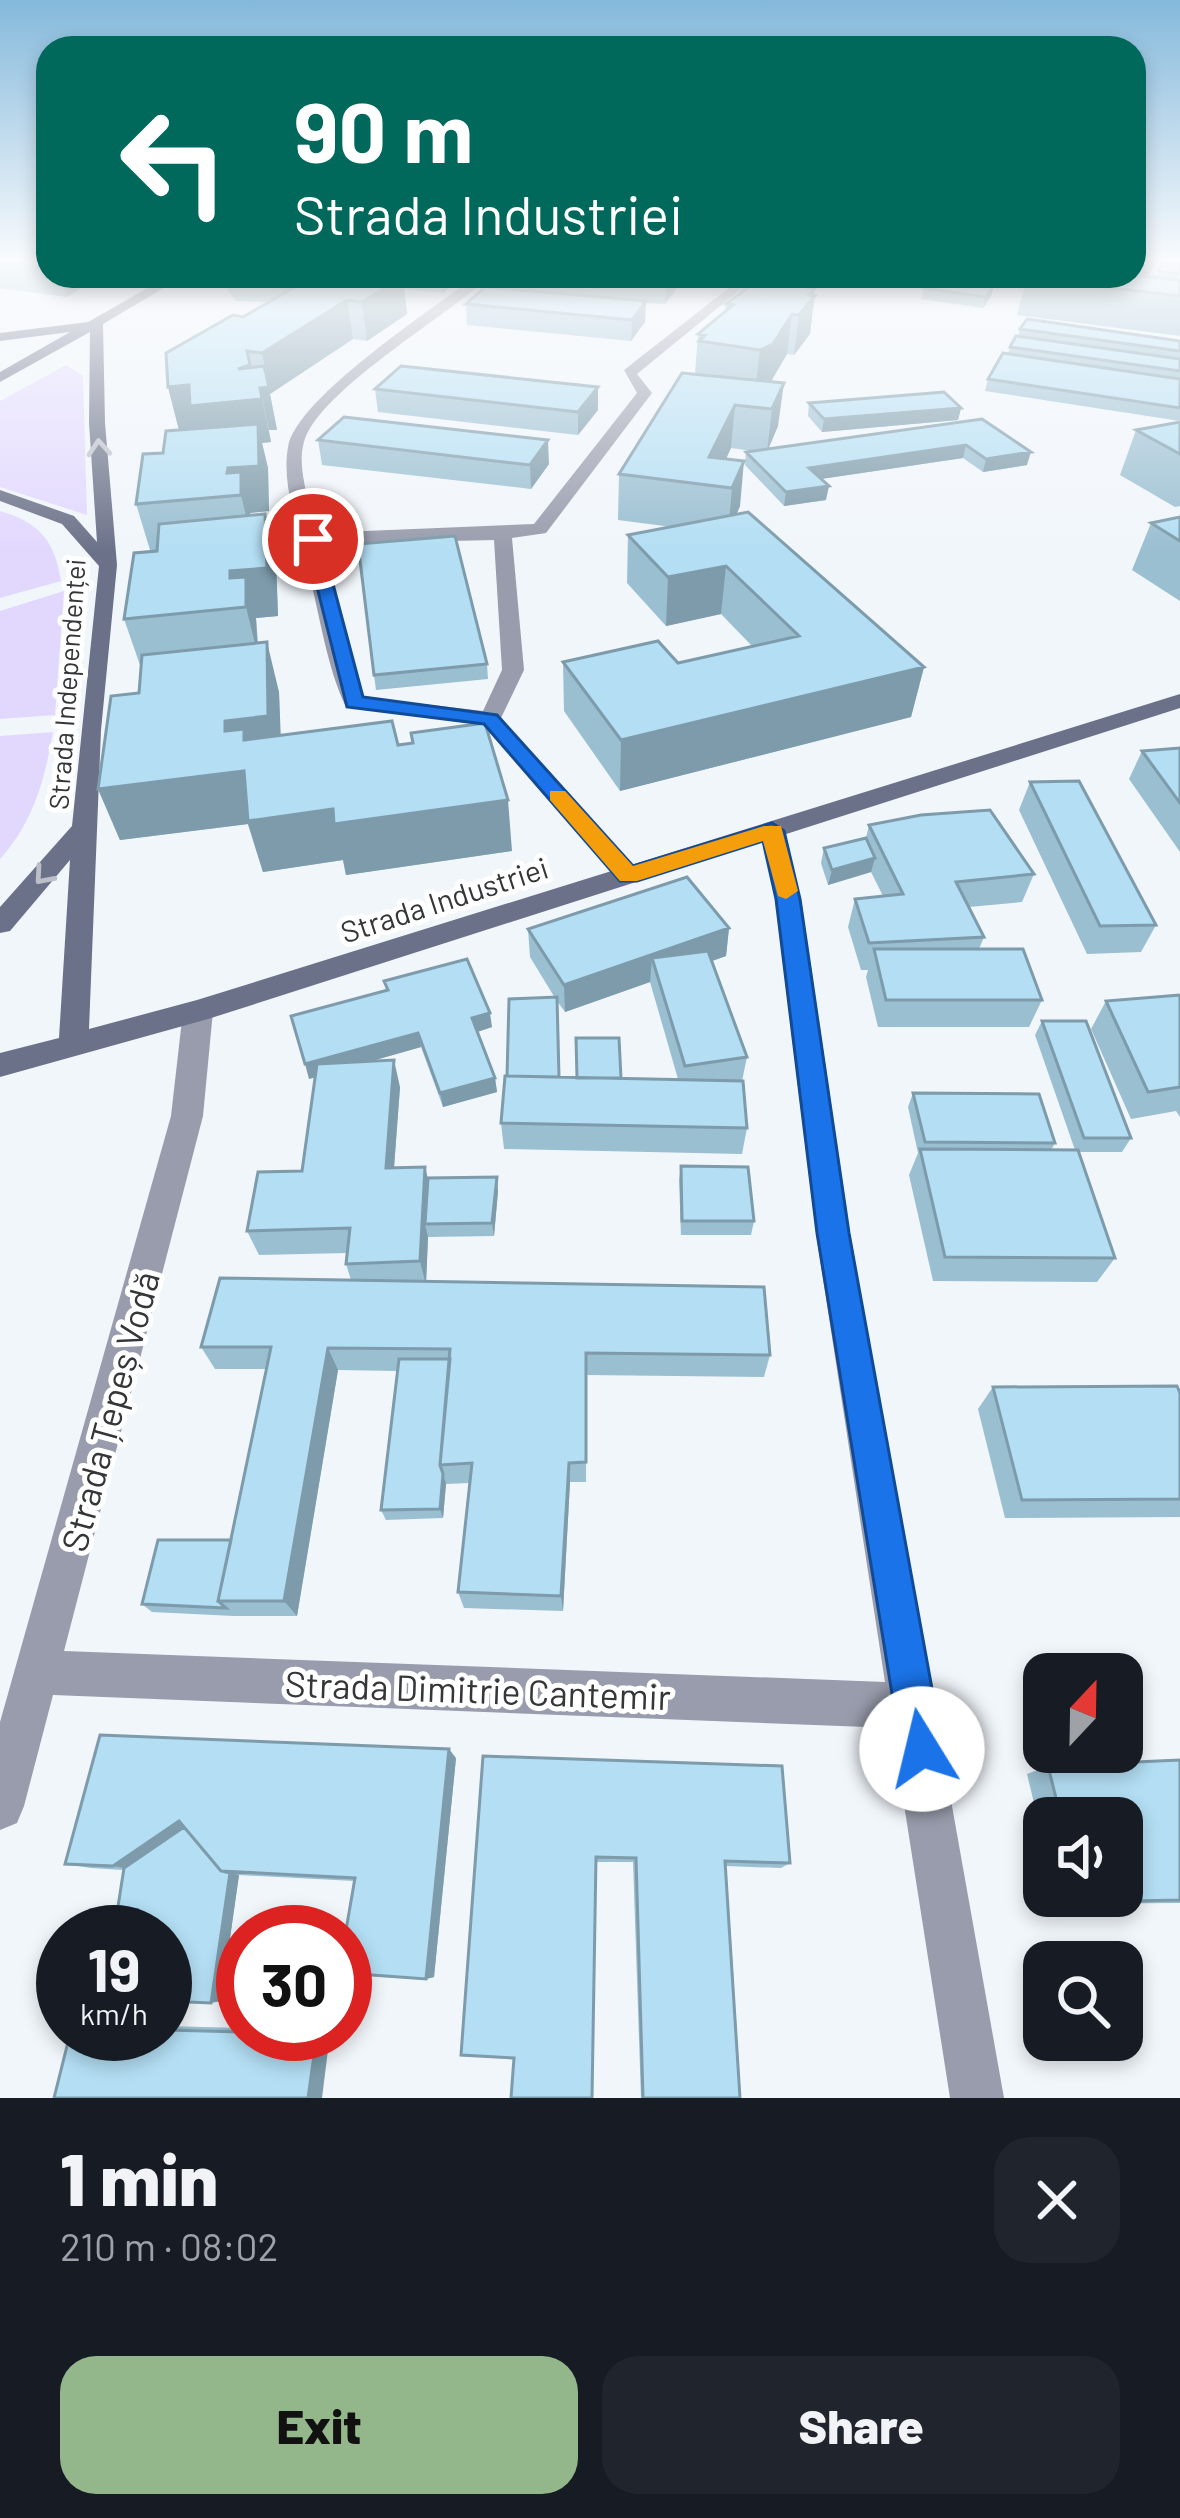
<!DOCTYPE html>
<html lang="en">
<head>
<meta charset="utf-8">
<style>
	:root { --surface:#171b24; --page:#20242c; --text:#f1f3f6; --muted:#9ea1a6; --accent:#94b68b }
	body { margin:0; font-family:Barlow,sans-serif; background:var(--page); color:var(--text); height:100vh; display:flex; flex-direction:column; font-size:45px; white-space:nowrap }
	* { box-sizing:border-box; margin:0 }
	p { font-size:39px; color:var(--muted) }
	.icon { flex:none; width:66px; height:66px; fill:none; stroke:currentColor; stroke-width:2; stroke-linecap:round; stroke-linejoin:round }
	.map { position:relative; height:2098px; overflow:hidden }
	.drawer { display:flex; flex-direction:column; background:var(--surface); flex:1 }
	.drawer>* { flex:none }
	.banner { position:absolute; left:36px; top:36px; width:1110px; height:252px; border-radius:36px; box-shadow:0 6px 18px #0003; background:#00695c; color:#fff; overflow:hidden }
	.needle { width:78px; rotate:22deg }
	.buttons { position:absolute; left:1023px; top:1653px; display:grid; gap:24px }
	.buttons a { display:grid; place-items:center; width:120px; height:120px; border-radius:24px; background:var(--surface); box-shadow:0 6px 18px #0003; font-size:60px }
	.speed { position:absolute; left:36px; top:1905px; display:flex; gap:24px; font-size:60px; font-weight:700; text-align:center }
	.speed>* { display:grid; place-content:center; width:156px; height:156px; border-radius:50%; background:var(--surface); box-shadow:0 6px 18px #0003; line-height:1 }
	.speed small { font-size:30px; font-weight:400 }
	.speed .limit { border:18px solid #d22; background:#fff; color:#111 }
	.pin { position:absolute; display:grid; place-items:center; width:102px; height:102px; color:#fff; margin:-51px; border:6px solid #fff; border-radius:50%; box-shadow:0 3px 12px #0007 }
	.me { position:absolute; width:132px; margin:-66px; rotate:351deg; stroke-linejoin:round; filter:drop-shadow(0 0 9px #0008) }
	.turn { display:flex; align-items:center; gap:42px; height:252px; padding:0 60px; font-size:54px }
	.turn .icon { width:156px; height:156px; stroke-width:2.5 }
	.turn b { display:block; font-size:84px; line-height:102px }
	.round { display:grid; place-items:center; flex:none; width:126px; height:126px; border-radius:36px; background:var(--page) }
	.head { display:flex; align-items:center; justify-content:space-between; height:204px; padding:0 60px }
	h1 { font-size:72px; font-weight:800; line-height:90px }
	.button { display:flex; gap:24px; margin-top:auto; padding:24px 60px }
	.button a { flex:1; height:138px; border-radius:36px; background:var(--accent); color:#111; font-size:48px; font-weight:800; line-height:138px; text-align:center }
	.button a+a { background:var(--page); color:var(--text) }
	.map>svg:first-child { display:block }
	.green { fill:#e2d8fe }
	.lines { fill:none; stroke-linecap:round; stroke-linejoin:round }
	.street { fill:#989cac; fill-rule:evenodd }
	.secondary { fill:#6b7188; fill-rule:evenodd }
	.wall { fill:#9abfd1; fill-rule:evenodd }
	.shaded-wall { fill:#7d9baa }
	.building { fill:#b3def3; stroke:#7d9baa; stroke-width:3 }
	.oneway { stroke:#bcbfc9 }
	.route { fill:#1a73e8; stroke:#114b97; stroke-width:3 }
	.slow { fill:#f59e0b }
	.labels { text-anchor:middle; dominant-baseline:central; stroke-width:10; stroke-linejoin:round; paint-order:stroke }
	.far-street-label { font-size:27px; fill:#343638; stroke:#fff }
	.street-label { font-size:30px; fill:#343638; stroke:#fff }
	.near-street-label { font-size:36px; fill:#343638; stroke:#fff }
</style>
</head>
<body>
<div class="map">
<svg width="1180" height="2098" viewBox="0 0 1180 2098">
	<rect width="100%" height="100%" fill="#f1f6fb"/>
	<!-- green -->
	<path class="green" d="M66 365 83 376 87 515 0 487V401Z
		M0 511C39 522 55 541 61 581L0 598Z
		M64 591 55 715 0 719V611Z
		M53 732C45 779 33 823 0 859V736Z"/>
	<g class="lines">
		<!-- street -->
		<path class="street" d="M476 276H490C448 316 319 390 304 442 296 468 311 508 317 533L534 524 637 393 624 370 744 276H757L637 374 652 393 546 533 512 538 524 670 501 718 637 869 641 875 628 884 619 881 483 725 346 707C327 668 320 616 309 574 300 536 281 486 288 447 296 398 434 308 476 276ZM494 540 502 670 483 711 363 697 320 544Z
			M773 823 785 831 801 899 850 1233 1004 2098H950L892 1728 53 1695 24 1806 17 1823 0 1830V1722L171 1116 183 1011 198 1000 213 1011 203 1116 64 1651 885 1682 816 1233 775 899 761 831Z"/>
		<!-- secondary -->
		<path class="secondary" d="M169 276H184L103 324 105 423 117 565 101 730 89 1029 197 1000 1180 694V708L208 1019 0 1077V1053L59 1038 70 860 10 931 0 933V907L72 826 99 566 62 524 0 501V490L74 516 97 542 89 423 90 332 0 382V372L70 332 0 341V333L88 322Z"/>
	</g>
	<!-- wall -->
	<path class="wall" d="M0 258H48V276H93L94 280 67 297 0 288Z
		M1134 258H1154L1148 276 1157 278 1163 258 1180 271 1177 280H1180V336L1017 315 1027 278 1134 276Z
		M224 276H322L323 280 330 276H462L443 293 404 289 407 314 367 341 353 339 270 394 277 430H269L271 442 262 443 268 468 269 511 250 513 276 561 278 616 256 618 258 643 279 692 280 735 398 745 512 851 346 875 343 860 263 872 248 824 120 840 98 789 139 693 141 668 124 619 157 550H150L136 504 163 453 196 429 179 430 168 387 243 317 268 302 236 301 228 291Z
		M503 276H678L677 288 665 304 646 303 645 322 631 341 467 325 466 304 503 289Z
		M740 276H864L856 283 827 279 815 283 811 287 815 296 810 334 794 355 787 354 770 382 778 426 768 449 982 419 1027 465 983 472 963 458 821 479 826 500 784 506 745 465 746 452 753 451 731 448 726 459 740 506 736 515 924 667 911 717 620 791 564 711 563 662 678 663 753 647 721 614 666 626 627 583 628 535 672 527 618 520 619 474 695 374 698 334 725 312 726 304 739 295Z
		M994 285 991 296 983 308 921 299 924 288Z
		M1020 329 1180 341V421L985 391 988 379 1008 354 1010 347 1018 337Z
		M598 387V410L578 435 378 412 375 389Z
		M809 403 961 408 958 420 822 432 808 416Z
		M1180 422V506L1175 507 1120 475 1136 430Z
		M318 440 549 464 531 489 322 465Z
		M1180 517V601L1132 570 1151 523Z
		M487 664 488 679 376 690 374 675Z
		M1180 748V852L1129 779 1142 751Z
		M1030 782 1156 925 1141 952 1087 954 1019 810Z
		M869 825 1034 874 1022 902 969 907 984 937 979 949 1042 1000 1029 1027H878L866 977 868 970H861L848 927 855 899 883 896 871 872 828 885 821 863 824 848 866 838Z
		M729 928 726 956 712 961 747 1057 742 1081 747 1128 742 1154 504 1149 501 1123 507 1076 555 998 530 957 528 929ZM650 982 678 1079 559 1077 557 1001 565 1012Z
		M384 981 492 1027 477 1032 495 1078 497 1092 443 1107 421 1047 371 1061 400 1087 394 1168 425 1167 428 1179 498 1191 494 1236 428 1237 426 1281 770 1355 764 1377 586 1375V1482H570L563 1611 464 1608 458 1592 470 1483 446 1484 443 1518 386 1520 381 1510 397 1371 338 1370 297 1616H234L152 1612 142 1604 231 1540 266 1369H215L201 1347 351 1280 346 1264 347 1253 259 1255 247 1231 302 1171 315 1077 309 1079 386 990Z
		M1180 995V1117L1176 1111 1131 1119 1091 1029 1106 1001Z
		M1042 1021 1131 1138 1122 1152H1079L1115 1258 1097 1282 933 1281 909 1175 918 1153 908 1107 913 1093 1055 1143 1051 1150H1075L1035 1035Z
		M681 1166 754 1221 751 1235H681L679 1180Z
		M993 1387 1180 1393V1517L1005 1518 978 1409Z
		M483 1756 790 1863 781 1868 726 1866 740 2098H641L633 1862H596L514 2058Z
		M456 1758 434 1977 426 1979 354 1881 239 1875 221 2001 124 1870 91 1868 65 1864Z
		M1180 1760V1903L1058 1904 1056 1896H1122V1818H1044V1844L1027 1774 1048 1766Z
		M165 2026 243 2028V2034H165Z"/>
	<!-- shaded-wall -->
	<path class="shaded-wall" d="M60 276H93L94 280 67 297Z
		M280 276H322L324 287 285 303Z
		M442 276H462L443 293Z
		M672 276H678L677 288 665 304 666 284Z
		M827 276V279L815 283 780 314 785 276Z
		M403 277 407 314 367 341 362 302Z
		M994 285 991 296 983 308 986 297Z
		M815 288 810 334 794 355 799 315 809 295Z
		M347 300 353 339 270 394 277 430H269L260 388 269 387 262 353Z
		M646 301 645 322 631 341 632 320Z
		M792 314 787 354 769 385 755 391 760 350Z
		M247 351 257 399H262L271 442 262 443 268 468 269 511 250 513 252 541 241 495 201 449 196 428 179 430 168 387 238 369Z
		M784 383 778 426 767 452 772 409Z
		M598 387V410L578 435V412Z
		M735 405 731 448 713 486 709 457Z
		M961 408 958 420 822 432 824 419Z
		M548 440 549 464 531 489 530 465Z
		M966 445 963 458 807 481 809 468Z
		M1031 452 1027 465 983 472 986 459Z
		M744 461 740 506 728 534 732 488Z
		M829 486 826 500 784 506 786 492Z
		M265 514 276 561 278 616 256 618 258 656 246 607 230 578V571Z
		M726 566 721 614 666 626 668 577Z
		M267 642 279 692 282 767 333 809 508 800 512 851 346 875 343 860 263 872 248 824 120 840 98 789 225 731V721Z
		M924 667 911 717 620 791 621 740Z
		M875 858 871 872 828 885 832 870Z
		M729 928 726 956 659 980 652 958 650 982 565 1012 564 985Z
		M490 1013 492 1027 474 1033 472 1018Z
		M418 1033 421 1047 309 1079 305 1064Z
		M394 1060 400 1087 392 1194 386 1168Z
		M495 1078 497 1092 443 1107 440 1093Z
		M425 1167 431 1192 425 1224 428 1237 426 1285 420 1261Z
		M497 1177 498 1191 494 1236 492 1223Z
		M328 1348 338 1370 297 1616 284 1601Z
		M569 1463 570 1482 563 1611 561 1596Z
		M443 1474 446 1484 443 1518 440 1509Z
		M449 1749 456 1758 434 1977 426 1979Z
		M179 1821 199 1827 136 1870 113 1866Z
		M230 1873 239 1875 221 2001 211 2003Z
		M317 2034H330L322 2098H308Z"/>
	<!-- building -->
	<path class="building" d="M1134 258H1154L1149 273 1134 271Z
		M1163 258H1180L1179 274 1159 271Z
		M1134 275 1180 280V296L1027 278 1028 276Z
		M330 276 403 277 362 302 347 300 262 353 247 351 250 365 238 369 264 366 269 387 260 388 262 399 190 406 189 385 168 387 166 353 233 315 243 317 307 280 320 282Z
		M577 276H672L666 284Z
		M933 277 994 285 986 297 924 288Z
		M757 281 815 288 809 295 815 296 799 315 792 314 773 344 760 350 699 341 705 335 698 334 733 305 726 304Z
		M485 287 646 301 632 320 466 304Z
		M1027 319 1180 341V351L1020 329Z
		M1016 336 1180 359V371L1010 347Z
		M1003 353 1180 379V408L988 379Z
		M401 366 598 387 578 412 375 389Z
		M682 373 784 383 772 409 735 405 709 457 744 461 732 488 619 474Z
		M944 392 961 408 824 419 809 403Z
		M344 417 548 440 530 465 318 440Z
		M982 419 1031 452 986 459 966 445 809 468 829 486 786 492 746 452Z
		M1180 422V454L1136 430Z
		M258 424 259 466 228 468 227 473 241 472V495L136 504 143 454 163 453 166 431Z
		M748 512 924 667 621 740 563 662 658 641 678 663 799 636 726 566 668 577 628 535Z
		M265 514 267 568 230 571V578L246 577V607L124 619 134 553 157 551 159 524Z
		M1180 517V541L1151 523Z
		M455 536 487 664 374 675 358 544Z
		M267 642 268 716 225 721V731L244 729V740L392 721 398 745 413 743 411 733 485 723 508 800 334 824 333 809 248 821 244 771 98 789 111 696 139 693 142 655Z
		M1180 748V803L1142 751Z
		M1079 781 1156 925 1100 926 1030 782Z
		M990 810 1034 874 956 882 984 937 869 943 855 899 903 894 869 825 921 815Z
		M866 838 875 858 832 870 824 848Z
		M687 877 729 928 564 985 528 929Z
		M874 949H1023L1042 1000H886Z
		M708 951 747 1057 685 1066 652 958Z
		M467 959 490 1013 472 1018 495 1078 440 1093 418 1033 305 1064 291 1016 388 990 384 981Z
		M1180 995V1087L1148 1092 1106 1001Z
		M557 997 559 1077 507 1076 509 999Z
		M1042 1021H1086L1131 1138H1084Z
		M576 1038H619L621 1078H577Z
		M394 1060 386 1168 425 1167 420 1261 346 1264 350 1228 247 1231 258 1172 302 1171 317 1064Z
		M505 1076 743 1081 747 1128 501 1123Z
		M913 1093 1039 1094 1055 1143 925 1142Z
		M920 1149 1078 1150 1115 1258 945 1257Z
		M681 1166 748 1167 754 1221H682Z
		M497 1177 492 1223 425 1224 428 1178Z
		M220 1278 764 1287 770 1355 586 1353V1462L569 1463 561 1596 458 1592 472 1463 440 1465 450 1349 328 1348 284 1601H218L271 1347H201Z
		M399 1359H450L440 1465 443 1474 440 1509 381 1510Z
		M1177 1386 1180 1393V1499L1022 1500 993 1387Z
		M158 1540H231L218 1601 226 1608 142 1604Z
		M100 1735 449 1749 426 1979 345 1973V1936L355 1878 221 1871 179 1821 113 1866 65 1864Z
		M483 1756 782 1766 790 1863 725 1861 740 2098H643L636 1858 596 1857 592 2098H511L514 2058 461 2055Z
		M1180 1760V1900L1082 1902 1081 1896H1122V1818H1061L1048 1766Z
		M184 1827 221 1871 230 1873 211 2003 165 2001V1932H114L124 1868Z
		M165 2030 243 2032V2034H317L308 2098H54L70 2034H165Z"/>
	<!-- one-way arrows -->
	<defs><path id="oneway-chevron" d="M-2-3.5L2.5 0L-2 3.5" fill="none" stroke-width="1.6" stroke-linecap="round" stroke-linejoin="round" transform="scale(3)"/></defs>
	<g class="oneway">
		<use href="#oneway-chevron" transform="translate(99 448) rotate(-94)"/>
		<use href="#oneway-chevron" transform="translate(43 876) rotate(131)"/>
	</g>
	<!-- sky -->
	<linearGradient id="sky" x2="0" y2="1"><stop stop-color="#84b9db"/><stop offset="0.47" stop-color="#f9fbfd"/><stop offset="1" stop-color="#f9fbfd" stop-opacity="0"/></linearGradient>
	<rect width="1180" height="552" fill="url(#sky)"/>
	<!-- route -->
	<path class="route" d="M313 534 321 539 363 697 497 715 633 866 772 823 784 831 800 899 849 1233 943 1749 937 1764 922 1770 907 1764 901 1749 817 1233 776 899 763 841 637 881H620L484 724 347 707 305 539Z"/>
	<!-- slow -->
	<path class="slow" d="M550 791H565L633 866 764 826H781L798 891 786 899 778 896 763 841 637 881H620L550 800Z"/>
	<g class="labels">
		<!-- far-street labels -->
		<g class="far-street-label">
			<text transform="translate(66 684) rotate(-86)">Strada Independenței</text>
		</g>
		<!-- street labels -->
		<g class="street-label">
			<text transform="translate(444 899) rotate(-18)">Strada Industriei</text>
		</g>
		<!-- near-street labels -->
		<g class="near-street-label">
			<text transform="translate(109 1411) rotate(-75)">Strada Țepeș Vodă</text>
			<text transform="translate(478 1689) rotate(2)">Strada Dimitrie Cantemir</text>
		</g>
	</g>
</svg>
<div class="buttons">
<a><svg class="needle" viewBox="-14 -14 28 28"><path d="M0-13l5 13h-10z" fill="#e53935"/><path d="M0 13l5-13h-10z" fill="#9ea1a6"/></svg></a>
<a><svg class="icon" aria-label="sound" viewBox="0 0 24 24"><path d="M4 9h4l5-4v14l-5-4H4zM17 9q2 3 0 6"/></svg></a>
<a><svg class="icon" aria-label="search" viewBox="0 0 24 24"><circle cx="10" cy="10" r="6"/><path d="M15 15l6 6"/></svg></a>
</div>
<div class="speed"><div>19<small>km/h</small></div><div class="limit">30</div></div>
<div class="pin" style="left:313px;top:539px;background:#d93025"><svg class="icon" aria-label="arrive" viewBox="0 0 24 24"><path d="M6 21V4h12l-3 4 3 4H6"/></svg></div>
<svg class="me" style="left:922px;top:1749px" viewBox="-20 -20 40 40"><circle r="19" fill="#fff"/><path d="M0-13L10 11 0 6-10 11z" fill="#1a73e8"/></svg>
<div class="banner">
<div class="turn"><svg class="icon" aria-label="left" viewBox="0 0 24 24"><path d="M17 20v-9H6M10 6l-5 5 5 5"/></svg><div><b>90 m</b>Strada Industriei</div></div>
</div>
</div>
<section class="drawer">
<div class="head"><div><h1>1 min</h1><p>210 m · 08:02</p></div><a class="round"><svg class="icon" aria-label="close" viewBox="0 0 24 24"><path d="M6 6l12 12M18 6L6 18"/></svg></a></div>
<div class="button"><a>Exit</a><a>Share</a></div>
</section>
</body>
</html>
